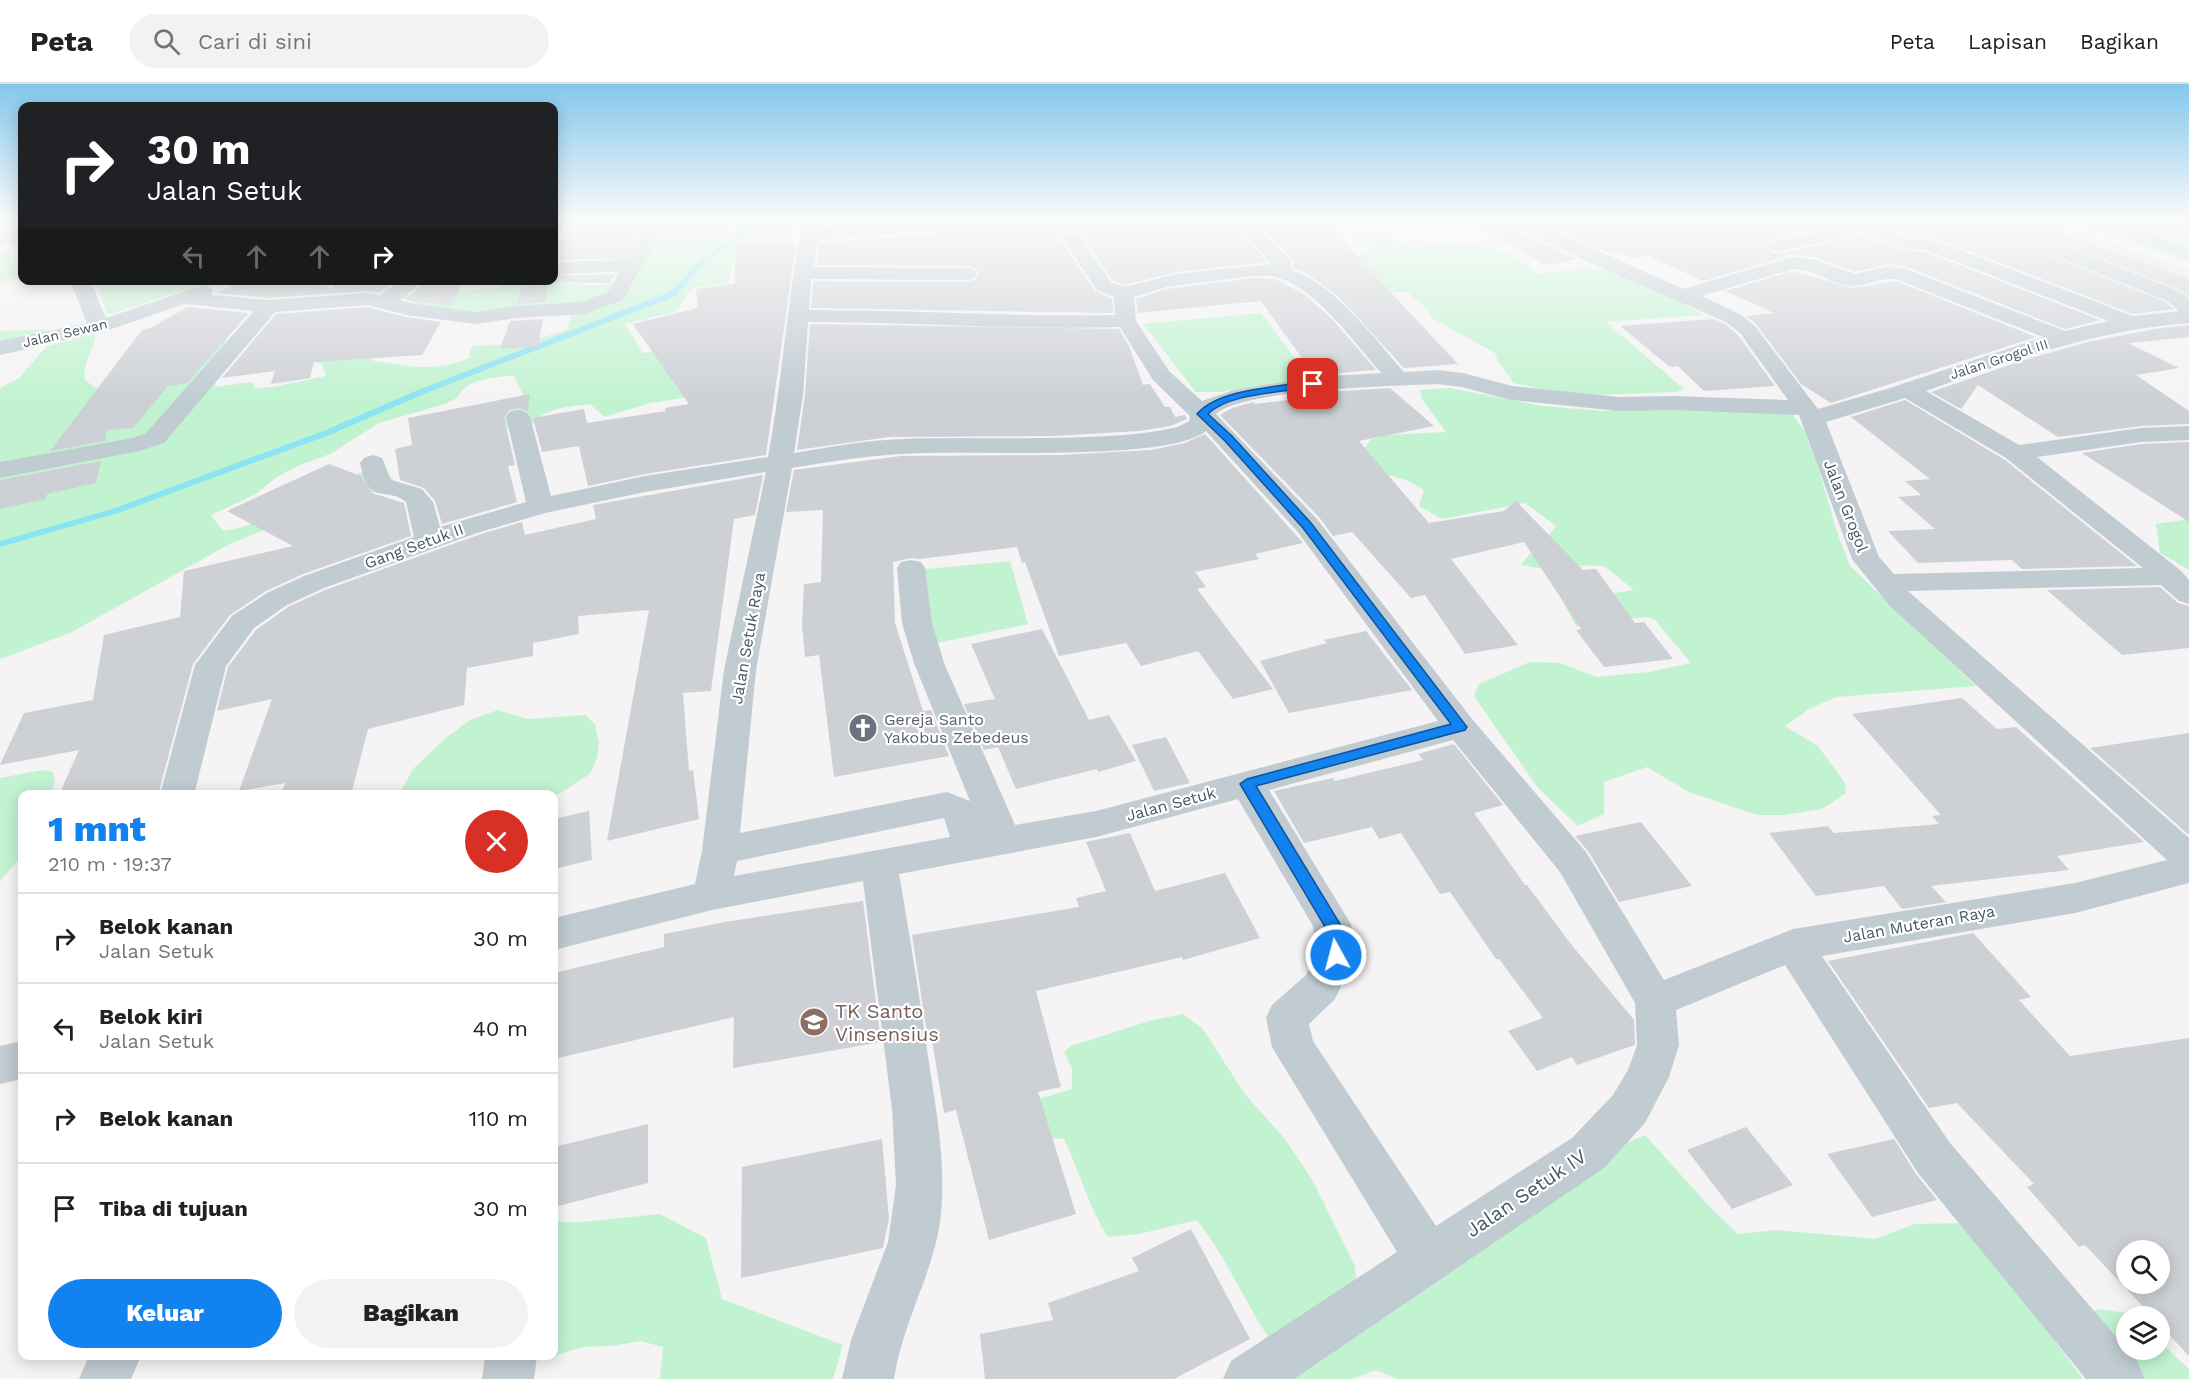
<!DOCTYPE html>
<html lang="id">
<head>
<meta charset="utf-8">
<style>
	:root { --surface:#fff; --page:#f2f2f2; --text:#202124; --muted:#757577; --line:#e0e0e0; --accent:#1282f0 }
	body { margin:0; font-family:"Work Sans",sans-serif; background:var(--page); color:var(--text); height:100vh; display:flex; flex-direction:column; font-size:22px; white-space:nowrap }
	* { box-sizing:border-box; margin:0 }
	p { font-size:20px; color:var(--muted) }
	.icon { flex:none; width:33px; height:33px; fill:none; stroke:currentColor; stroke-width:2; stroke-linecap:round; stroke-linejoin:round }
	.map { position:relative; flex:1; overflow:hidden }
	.details { position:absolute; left:18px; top:706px; width:540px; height:570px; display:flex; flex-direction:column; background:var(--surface); border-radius:12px; box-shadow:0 3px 15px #0003 }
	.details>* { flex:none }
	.hud { position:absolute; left:18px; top:18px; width:540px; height:183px; border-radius:12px; box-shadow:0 3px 15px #0003; background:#202124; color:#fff; overflow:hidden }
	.fabs { position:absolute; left:2116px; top:1156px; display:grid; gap:12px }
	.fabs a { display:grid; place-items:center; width:54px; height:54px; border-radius:50%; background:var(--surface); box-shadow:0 3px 15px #0003; font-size:30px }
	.pin { position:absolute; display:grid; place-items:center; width:51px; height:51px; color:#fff; margin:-26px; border-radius:12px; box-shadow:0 3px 9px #0006 }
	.me { position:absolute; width:66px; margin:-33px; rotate:353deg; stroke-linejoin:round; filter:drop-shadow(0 0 4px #0008) }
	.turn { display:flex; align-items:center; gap:21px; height:126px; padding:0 30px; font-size:27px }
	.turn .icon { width:78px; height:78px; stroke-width:2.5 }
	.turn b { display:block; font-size:42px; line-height:51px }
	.lanes { display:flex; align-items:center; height:57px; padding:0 30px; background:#0003; justify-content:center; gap:30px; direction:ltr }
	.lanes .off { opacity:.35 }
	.round { display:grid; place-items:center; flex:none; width:63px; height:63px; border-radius:32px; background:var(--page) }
	.headline { display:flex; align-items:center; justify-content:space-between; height:102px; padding:0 30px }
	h1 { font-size:36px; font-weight:800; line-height:45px; color:var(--accent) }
	.action { display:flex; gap:12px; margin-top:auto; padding:12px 30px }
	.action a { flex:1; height:69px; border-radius:36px; background:var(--accent); color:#fff; font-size:24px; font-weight:800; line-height:69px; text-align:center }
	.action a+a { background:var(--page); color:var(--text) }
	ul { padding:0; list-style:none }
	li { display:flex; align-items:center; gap:18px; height:90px; padding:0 30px; border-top:2px solid var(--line) }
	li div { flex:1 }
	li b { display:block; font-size:22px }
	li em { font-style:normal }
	header { display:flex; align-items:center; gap:36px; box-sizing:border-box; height:84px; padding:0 30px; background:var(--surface); border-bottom:2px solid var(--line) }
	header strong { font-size:28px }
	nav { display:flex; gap:33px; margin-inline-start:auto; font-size:21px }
	.search { width:420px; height:54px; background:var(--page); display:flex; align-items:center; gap:15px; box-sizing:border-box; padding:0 21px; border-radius:33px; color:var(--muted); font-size:22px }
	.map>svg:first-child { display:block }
	.education { fill:#e6e4e5 }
	.green { fill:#c1f3d1 }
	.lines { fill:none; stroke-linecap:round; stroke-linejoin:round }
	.stream { fill:#8ce3f2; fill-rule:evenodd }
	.building { fill:#cdd0d5; fill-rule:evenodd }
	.minor { fill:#c0cbd2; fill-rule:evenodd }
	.route { fill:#1282f0; stroke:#0c549c; stroke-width:1.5 }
	.labels { text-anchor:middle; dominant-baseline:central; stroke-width:4.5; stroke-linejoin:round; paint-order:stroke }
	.far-street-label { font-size:14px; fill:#495862; stroke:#fff }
	.street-label { font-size:16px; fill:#495862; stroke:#fff }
	.worship-label { font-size:16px; fill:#5b616d; stroke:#fff; text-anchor:start }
	.near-education-label { font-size:20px; fill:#785e54; stroke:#fff; text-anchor:start }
	.near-street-label { font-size:20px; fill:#495862; stroke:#fff }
</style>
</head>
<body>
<header>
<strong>Peta</strong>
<div class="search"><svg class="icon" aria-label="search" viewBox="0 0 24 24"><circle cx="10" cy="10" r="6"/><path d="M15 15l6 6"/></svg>Cari di sini</div>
<nav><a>Peta</a><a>Lapisan</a><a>Bagikan</a></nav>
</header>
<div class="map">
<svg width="2189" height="1295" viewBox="0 0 2189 1295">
	<rect width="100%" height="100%" fill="#f5f3f3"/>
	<!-- education -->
	<path class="education" d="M2046 137 2189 186V217L2149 220 1974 156Z"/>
	<!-- green -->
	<path class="green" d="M659 136H703L699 141 733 144 740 136H802L787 154C748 156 735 155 728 199L692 204 675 228 625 240 643 269 678 265 775 263 776 299 650 319 604 333 590 320C569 323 540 323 530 345L510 348 502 337 494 336 525 315 514 291C495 294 466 294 457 314L445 320 379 339 330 370 300 381 277 393 256 410 211 431 223 447C280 438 322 398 376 384L388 390 397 400 264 446 228 461 70 549 0 575V304L19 294 47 262 96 250C94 267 82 278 85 296L100 307 228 251 218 281 215 303 252 298 255 304 273 303 326 292 322 280 302 274C317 273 350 268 363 271 367 273 371 276 375 277 411 283 434 288 470 274V266L474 262 522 259 567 246 571 231 575 226C523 227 449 237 402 214L406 210 495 205 503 201 504 197 554 196V181H564L571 189 567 200C584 200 611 206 622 192L609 177 628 157 645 153Z
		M2062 136H2189V178L2180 176Z
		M1370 149 1383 151 1410 164 1440 159 1482 162 1508 169 1538 190C1562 187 1587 183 1612 186 1644 191 1675 214 1703 231L1606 238 1684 305 1677 308 1590 311 1552 307 1514 299 1498 277 1495 269 1433 235 1426 224 1407 208H1383L1357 173 1370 164 1354 151Z
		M0 167 9 168 12 178 19 180 22 193 0 198Z
		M172 196 194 197 199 202 107 231 96 197Z
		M1261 229 1310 294 1220 308H1196L1143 240Z
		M46 245 53 249 0 259V247Z
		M1450 304 1542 322 1604 327 1783 318 1804 346 1818 383 1837 448 1850 482 1976 602 1836 613 1809 625 1785 642 1818 662 1845 699 1846 709 1822 725 1784 731H1757L1689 708 1647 683 1604 698V730L1578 742 1538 704 1474 612 1479 600 1530 578 1560 579 1597 593 1649 588 1691 579 1654 535 1645 533 1576 542 1563 518 1634 506 1604 482 1567 481 1543 485 1521 481C1531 466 1546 457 1556 442L1525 419 1442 435 1419 422 1424 406 1406 396 1388 391 1363 367 1370 356 1384 351 1446 348 1422 315 1420 306Z
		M2189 435V486L2160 469 2156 440Z
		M1010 477 1028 540 933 560 916 486Z
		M498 626 527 635 586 631 595 640 599 658 597 674 590 690 559 710 554 712 399 711 413 685 447 653 470 636Z
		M42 686 53 688 55 697 49 711H22V772L0 797V694Z
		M1183 930 1203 945 1244 1009 1285 1055 1313 1097 1355 1182 1357 1206 1268 1253C1243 1214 1225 1172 1197 1136L1139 1150 1108 1153C1088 1122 1080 1088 1064 1055L1038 1053 1015 1022 1072 1005V985L1064 968 1071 962 1149 937Z
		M1645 1051 1709 1122 1738 1150 1775 1146 1876 1155 1914 1140 1967 1139 2083 1295H1397L1376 1286 1352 1295H1273L1593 1090 1627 1059Z
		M660 1130 706 1154 722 1215 843 1261 833 1295H660L663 1263 641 1257 612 1262 583 1263 554 1272V1138H582Z
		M2100 1225 2125 1229 2130 1233H2127V1266H2160V1258L2189 1285V1295H2137L2085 1230Z"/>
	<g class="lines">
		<!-- stream -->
		<path class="stream" d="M746 136H752L743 152 702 181 676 212 424 310 332 350 118 429 0 463V457L112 425 326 346 418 306 670 208 698 179 738 150Z"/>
	</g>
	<!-- building -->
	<path class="building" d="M573 136H644L641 145 625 174 554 176V169Z
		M833 136H905L835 142Z
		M1016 136H1221L1226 142 1238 144 1267 178 1176 188 1124 201 1112 196 1080 149 1064 148 1060 155 1095 207 1112 215 1113 229 811 224 813 197 967 198 975 196 979 190 975 184 967 182 816 181 820 159 1005 143 1013 141Z
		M1256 136H1323L1458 280 1404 284 1339 213 1308 190 1292 184 1293 177 1290 172Z
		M1470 136H1505L1509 142 1577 175 1546 181Z
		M1535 136H1860L1771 156 1767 163 1770 168 1779 170 1860 151 1903 166 1926 168 2100 236 2065 245 1907 183 1888 180 1855 188 1814 173 1791 171 1703 197 1647 171 1633 174 1619 168 1609 169Z
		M1862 136H2026L2189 195V212L2181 206 2068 161 2051 162 2049 168 2052 173 2165 218 2174 225 2133 230 1938 155 1913 153Z
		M735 159H796L766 371 645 390 588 402 579 362 542 368 533 334 584 325 587 339 666 327 665 324 689 320 633 240 698 224 696 205 735 200Z
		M1793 187 1853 204 1896 197 2036 253 1831 319 1801 300 1756 240 1746 232 1774 229 1725 207Z
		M615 190 610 199 548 198 545 218 516 220 524 196H554V192Z
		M1253 194 1275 195 1304 210 1332 235 1376 286 1314 291 1261 217 1138 229 1136 215 1166 205Z
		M245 196H296L332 204 339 196H396L379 209 367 207 269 214 216 209Z
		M427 196H465L450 222 405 215Z
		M188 223 249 229 187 299 168 302 133 344 107 346 105 357 50 367 142 246 150 244Z
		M367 223 406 233 441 238 422 271 314 278 310 294 271 300 275 287 222 294 276 230Z
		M543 235 538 263 500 265 510 237Z
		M1713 235 1725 240 1738 251 1775 302 1704 307 1678 282 1670 283 1620 242Z
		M810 240 1119 245 1129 262 1143 301 1150 300 1165 323H1170L1175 333 1185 331 1187 335 1170 342 1139 347 1054 352 889 353 797 366 805 311Z
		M2189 241V253L2128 259 2179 284 2136 291 2189 327V340L2141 342 2058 353 1978 301 1961 325 1931 308 2024 276 2088 258 2155 245Z
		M1390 304 1434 342 1359 357 1429 439 1504 427 1516 417 1583 486 1596 485 1635 539 1644 538 1673 575 1604 583 1576 546 1581 545 1524 458 1451 475 1518 561 1465 570 1425 511 1411 514 1352 448 1333 452 1319 433 1220 331 1232 324 1253 318 1255 320 1328 311 1326 308Z
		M530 310 528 327 519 324 509 326 504 334 515 381 508 382 517 418 442 440 435 417 424 404 400 396 395 365 412 361 408 334Z
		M1905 316 2005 376 2137 482 2022 485 2012 476 1918 479 1888 447 1935 445 1898 413 1921 411 1905 397 1930 395 1851 333Z
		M1205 350 1303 459 1255 470 1259 475 1195 488 1206 503 1197 505 1273 605 1233 615 1198 567 1141 582 1126 559 1059 572 1025 478 1022 479 1017 463 919 475 911 474 893 478 895 539 923 627 931 626 949 672 834 693 819 571 805 573 802 540 804 500 821 498 823 426 786 428 794 386 901 372 1061 371 1151 366 1185 359Z
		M2189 358V438L2082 369 2141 360Z
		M101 377 96 399 47 410 45 415 0 425V396Z
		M329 380 361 392 372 409 404 419 411 452 303 490 266 507 230 531 193 580 158 711H59L79 666 0 681 24 629 93 616 104 551 180 533 184 487 293 462 227 427Z
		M763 391 755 431 734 435 711 607 683 609 689 687 693 686 699 735 607 757 649 526 578 532 579 550 533 559V572L467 584 464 621 368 645 351 711H281L285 699 239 707 272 615 217 627 228 583 256 546 288 523 325 506 478 451 522 438 525 451 596 435 593 421Z
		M2160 503 2178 519 2189 522V564L2122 571 2047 506Z
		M1042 545 1089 636 1109 631 1136 677 1098 688 1097 685 1016 705 998 663 984 666 964 620 995 615 971 560Z
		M1366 547 1412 606 1289 629 1260 577 1327 559 1324 556Z
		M1962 614 1997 645 2016 643 2144 758 2057 772 2069 786 1931 802 1946 818 1902 825 1884 802 1816 812 1769 749 1828 742 1834 749 1939 740 1932 732 1941 731 1852 630Z
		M2189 649V751L2090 664Z
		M1166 653 1190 699 1154 707 1132 661Z
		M1454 660 1503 721 1474 729 1525 801H1527L1570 859 1634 936 1635 961 1577 981 1572 973 1537 987 1508 947 1543 934 1499 875H1496L1450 808 1440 810 1401 749 1379 755 1372 743 1304 759 1274 707 1333 694 1335 697 1423 676 1418 670Z
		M589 727 592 776 554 785V735Z
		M1641 738 1692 802 1619 818 1588 767 1575 752Z
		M1130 749 1155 807 1225 789 1260 854 1183 876 1182 873 1036 907 1061 1003 1038 1008 1076 1130 989 1156 956 1026 944 1029 931 950H927L912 851 1079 823 1076 814 1106 807 1086 758Z
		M863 817 881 958 733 984 734 933 554 975V889L664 863V850L725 838Z
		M1973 849 2031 913 2019 916 2070 972 2189 954V1272L2160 1241V1233H2153L2085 1161 2079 1163 2027 1103 2034 1100 1957 1019 1929 1024 1828 877ZM2127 1167H2160V1200H2127Z
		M648 1040V1099L554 1123V1063Z
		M1746 1043 1793 1101 1732 1125 1687 1066Z
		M882 1055 889 1135 883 1164 741 1194 742 1083Z
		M1894 1055 1916 1090 1937 1116 1872 1133 1827 1070Z
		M1191 1145 1250 1255 1174 1295H985L980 1250 1053 1236 1048 1219 1139 1187 1132 1174Z"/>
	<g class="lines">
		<!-- minor -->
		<path class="minor" d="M649 136H667L623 216 584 230 517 234 476 240 407 231 367 221 275 228 164 359 139 367 0 394V378L133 354 146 349 254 227 184 220 106 247 0 271V257L87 239 70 196H90L106 234 203 201 210 203 213 207 211 211 269 216 367 209 380 211 401 196H425L400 216 410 219 476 228 517 222 581 218 608 208 619 188 554 190V178L626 176Z
			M803 136H821L819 145 934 136H1014L1011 140 1005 141 818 156 813 183 967 184 974 186 977 190 974 194 967 196 811 195 809 226C911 226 1013 233 1115 231L1114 213 1097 206 1062 154 1064 150H1078L1111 198 1124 203 1176 190 1271 180 1239 142 1226 140 1223 136H1253L1266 152 1288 173 1291 177 1290 185C1335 200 1373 253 1404 288L1437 286 1463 289 1512 302 1619 313 1673 312 1788 316 1740 249 1726 238 1588 178 1510 140 1507 136H1530L1683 205 1792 173 1813 175 1855 190 1888 182 1906 185 2065 247 2108 237 1927 166 1904 164 1860 149 1778 168 1771 166 1769 162 1771 158 1861 138 1913 155 1937 157 2133 232 2179 227 2166 216 2053 171 2051 167 2053 163H2067L2180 208 2189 215V239C2096 246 2013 276 1926 307L2019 361 2141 344 2189 342V356L2141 358 2037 373 2180 486 2189 496V520L2179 517 2161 501 1908 507 2189 754V799L2075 829 1822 872 1950 1059 2137 1277 2145 1295H2086L1918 1089 1785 881 1676 926 1679 961 1669 993 1645 1039 1604 1084 1294 1295H1223L1231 1277 1397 1168 1272 963 1266 934 1272 921 1306 891 1316 871 1313 842 1238 715 1096 753 899 790C910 853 920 916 929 979 937 1031 947 1086 940 1138 932 1192 902 1240 894 1295H842L851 1256 888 1158 896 1101 892 1025 863 797 712 826 554 866V834L695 800 702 767 724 586 766 388 645 408 545 429 477 449 324 504 287 521 254 544 226 582 194 711H160L195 581 232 532 267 509 304 492 414 453 406 418C385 401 369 424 360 379L364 374 373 371 382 374 391 396 422 405 433 418 440 443 526 418 506 333 510 328 518 326 526 328 530 333 551 412 645 392 768 373C783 294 787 214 803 136ZM1793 185C1815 185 1832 201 1853 202 1867 202 1881 193 1896 195L2043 253 1890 304 1818 325 1754 241 1740 230 1701 212ZM1253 192C1260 192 1268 191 1276 193 1315 203 1355 259 1381 289L1313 293 1234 306 1202 317 1169 287 1136 237 1134 213 1166 203ZM808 238C912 238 1015 246 1120 243L1153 296 1190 332 1189 337C1160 361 953 352 903 355 867 356 830 363 794 369L803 311ZM1437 300 1462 303 1511 316 1619 327 1673 326 1799 331 1852 475 1889 521 2167 776 2075 799 1793 845 1664 896 1586 768 1472 635 1317 435 1216 330C1243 305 1395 302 1437 300ZM1905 314 2006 374 2143 484 1894 490 1879 473 1826 338ZM1206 347 1297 447 1438 637 1096 727 1015 741 944 579 932 539 925 484 921 478 911 476 901 478 897 484 902 539 914 579 970 717 947 708 740 749 756 586 792 384C828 378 864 372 901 370 958 365 1169 379 1206 347ZM1453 656 1560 788 1635 919 1637 961 1628 986 1613 1011 1572 1054 1436 1142 1313 957 1309 940 1335 915 1356 871 1351 840 1269 706ZM944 734 950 753 734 792 737 777Z
			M2086 136H2112L2189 163V175L2089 140Z
			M22 147V158L0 161V149Z
			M22 957V995L0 1000V962Z
			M89 1272H141L131 1295H79Z
			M485 1272H537L534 1295H482Z"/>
	</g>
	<!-- sky -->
	<linearGradient id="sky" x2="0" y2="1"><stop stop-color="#83c7ec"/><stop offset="0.43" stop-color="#fafafa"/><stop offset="1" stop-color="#fafafa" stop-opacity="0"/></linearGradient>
	<rect width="2189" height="317" fill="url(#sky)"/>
	<!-- route -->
	<path class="route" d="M1313 297 1316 298V302C1285 309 1230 308 1208 330L1232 352 1311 439 1467 643 1465 646 1256 702 1340 840 1344 871 1341 876 1336 878 1330 876 1324 841 1240 700 1247 695 1451 640 1303 444 1225 357 1197 330C1219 304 1280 303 1313 297Z"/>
	<!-- icons -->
	<defs>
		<g id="church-disc" transform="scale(1.5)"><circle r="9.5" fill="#6b7280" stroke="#fff"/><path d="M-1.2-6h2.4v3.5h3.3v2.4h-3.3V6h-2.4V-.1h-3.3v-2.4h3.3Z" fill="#fff"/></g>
		<g id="school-disc" transform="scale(1.5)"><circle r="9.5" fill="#8d6e63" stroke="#fff"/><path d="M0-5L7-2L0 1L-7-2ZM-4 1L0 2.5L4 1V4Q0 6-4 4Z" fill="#fff"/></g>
	</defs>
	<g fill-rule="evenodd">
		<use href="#church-disc" x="863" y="644"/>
		<use href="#school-disc" x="814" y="938"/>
	</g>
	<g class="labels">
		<!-- far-street labels -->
		<g class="far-street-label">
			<text transform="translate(65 249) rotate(-13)">Jalan Sewan</text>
			<text transform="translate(1999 275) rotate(-18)">Jalan Grogol III</text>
		</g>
		<!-- street labels -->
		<g class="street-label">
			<text transform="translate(1846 422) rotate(69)">Jalan Grogol</text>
			<text transform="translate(414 462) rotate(-20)">Gang Setuk II</text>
			<text transform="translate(748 554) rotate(-80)">Jalan Setuk Raya</text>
			<text transform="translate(1171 720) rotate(-15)">Jalan Setuk</text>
			<text transform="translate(1919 840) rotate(-10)">Jalan Muteran Raya</text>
		</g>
		<!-- worship labels -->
		<g class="worship-label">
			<text x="884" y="635">Gereja Santo<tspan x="884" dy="18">Yakobus Zebedeus</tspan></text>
		</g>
		<!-- near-education labels -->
		<g class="near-education-label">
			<text x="835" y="927">TK Santo<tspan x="835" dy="23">Vinsensius</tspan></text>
		</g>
		<!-- near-street labels -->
		<g class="near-street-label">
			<text transform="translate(1526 1109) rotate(-34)">Jalan Setuk IV</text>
		</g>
	</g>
</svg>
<div class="fabs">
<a><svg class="icon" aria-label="search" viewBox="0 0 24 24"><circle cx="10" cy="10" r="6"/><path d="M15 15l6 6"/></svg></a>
<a><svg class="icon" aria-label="layers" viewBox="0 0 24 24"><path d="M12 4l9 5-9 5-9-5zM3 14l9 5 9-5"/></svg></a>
</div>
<div class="pin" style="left:1313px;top:300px;background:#d93025"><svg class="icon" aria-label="arrive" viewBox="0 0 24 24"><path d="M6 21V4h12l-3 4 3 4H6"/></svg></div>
<svg class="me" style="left:1336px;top:871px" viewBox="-20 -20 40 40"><circle r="17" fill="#1282f0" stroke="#fff" stroke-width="3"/><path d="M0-11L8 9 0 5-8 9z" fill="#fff"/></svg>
<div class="hud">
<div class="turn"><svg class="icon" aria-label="right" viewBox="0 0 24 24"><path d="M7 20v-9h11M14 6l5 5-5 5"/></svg><div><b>30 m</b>Jalan Setuk</div></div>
<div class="lanes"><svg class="icon off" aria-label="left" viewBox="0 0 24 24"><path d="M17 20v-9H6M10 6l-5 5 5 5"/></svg><svg class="icon off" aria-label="ahead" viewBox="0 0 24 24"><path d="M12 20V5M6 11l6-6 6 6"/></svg><svg class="icon off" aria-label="ahead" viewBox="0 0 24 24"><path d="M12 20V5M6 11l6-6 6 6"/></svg><svg class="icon" aria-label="right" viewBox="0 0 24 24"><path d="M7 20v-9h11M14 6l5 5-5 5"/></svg></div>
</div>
<section class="details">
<div class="headline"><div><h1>1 mnt</h1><p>210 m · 19:37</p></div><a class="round" style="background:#d93025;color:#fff"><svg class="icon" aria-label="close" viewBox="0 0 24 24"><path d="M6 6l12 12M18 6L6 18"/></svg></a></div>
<ul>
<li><svg class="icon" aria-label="right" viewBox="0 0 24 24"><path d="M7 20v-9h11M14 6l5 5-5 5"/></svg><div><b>Belok kanan</b><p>Jalan Setuk</p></div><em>30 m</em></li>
<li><svg class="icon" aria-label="left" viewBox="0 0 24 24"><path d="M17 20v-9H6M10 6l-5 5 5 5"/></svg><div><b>Belok kiri</b><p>Jalan Setuk</p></div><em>40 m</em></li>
<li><svg class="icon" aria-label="right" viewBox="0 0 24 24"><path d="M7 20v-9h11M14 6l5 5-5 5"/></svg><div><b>Belok kanan</b></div><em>110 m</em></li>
<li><svg class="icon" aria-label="arrive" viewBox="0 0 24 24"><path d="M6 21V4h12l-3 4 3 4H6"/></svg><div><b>Tiba di tujuan</b></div><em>30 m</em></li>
</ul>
<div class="action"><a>Keluar</a><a>Bagikan</a></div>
</section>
</div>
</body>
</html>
